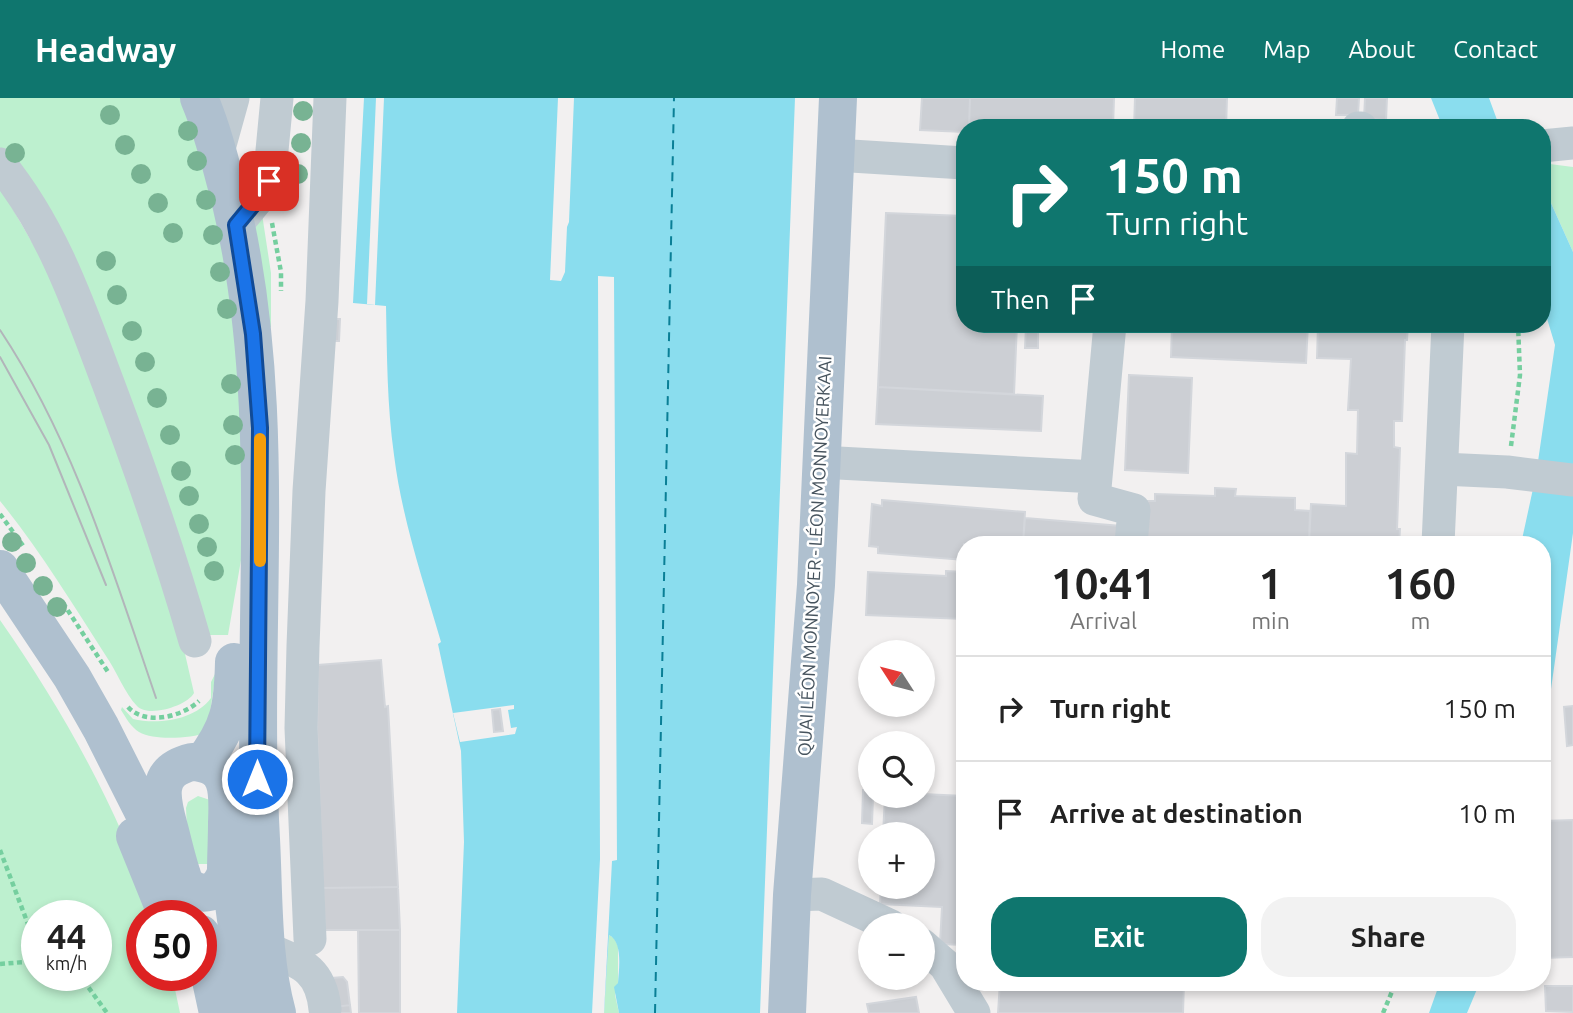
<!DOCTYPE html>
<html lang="en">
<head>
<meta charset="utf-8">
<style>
	:root { --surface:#fff; --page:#f2f2f2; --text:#222; --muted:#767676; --line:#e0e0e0; --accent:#0f766e }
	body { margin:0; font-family:Ubuntu,sans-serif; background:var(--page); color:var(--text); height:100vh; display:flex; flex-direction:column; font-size:26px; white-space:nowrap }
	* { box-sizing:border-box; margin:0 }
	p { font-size:23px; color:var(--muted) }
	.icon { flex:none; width:38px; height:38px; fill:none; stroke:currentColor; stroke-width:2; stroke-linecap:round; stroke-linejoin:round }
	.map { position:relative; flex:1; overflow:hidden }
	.panel { position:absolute; left:956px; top:438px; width:595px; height:455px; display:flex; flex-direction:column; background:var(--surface); border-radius:28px; box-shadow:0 4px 10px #0003 }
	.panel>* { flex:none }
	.banner { position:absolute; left:956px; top:21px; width:595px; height:214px; border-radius:28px; box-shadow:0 4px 10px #0003; background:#0f766e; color:#fff; overflow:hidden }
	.needle { width:46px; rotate:306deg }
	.buttons { position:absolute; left:858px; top:542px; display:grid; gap:14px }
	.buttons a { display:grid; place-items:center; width:77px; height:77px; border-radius:50%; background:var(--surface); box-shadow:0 4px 10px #0003; font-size:35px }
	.speed { position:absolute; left:21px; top:802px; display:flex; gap:14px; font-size:35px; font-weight:700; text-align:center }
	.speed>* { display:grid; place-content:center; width:91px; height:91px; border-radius:50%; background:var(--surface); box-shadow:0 4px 10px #0003; line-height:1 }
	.speed small { font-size:18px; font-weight:400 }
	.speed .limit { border:10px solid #d22; background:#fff; color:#111 }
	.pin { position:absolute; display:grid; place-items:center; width:60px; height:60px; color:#fff; margin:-30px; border-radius:14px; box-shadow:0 4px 10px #0006 }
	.me { position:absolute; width:77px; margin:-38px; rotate:0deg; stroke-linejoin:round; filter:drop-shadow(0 0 5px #0008) }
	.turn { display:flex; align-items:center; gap:24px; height:147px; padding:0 35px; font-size:32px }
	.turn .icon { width:91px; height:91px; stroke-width:2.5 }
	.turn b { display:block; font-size:49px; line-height:60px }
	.then { display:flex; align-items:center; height:66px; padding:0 35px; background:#0003; gap:14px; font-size:26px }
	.eta { display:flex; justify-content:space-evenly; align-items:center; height:119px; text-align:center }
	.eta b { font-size:42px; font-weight:700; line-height:49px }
	.cta { display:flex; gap:14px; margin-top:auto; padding:14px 35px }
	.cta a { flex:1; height:80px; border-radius:28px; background:var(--accent); color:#fff; font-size:28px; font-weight:700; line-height:80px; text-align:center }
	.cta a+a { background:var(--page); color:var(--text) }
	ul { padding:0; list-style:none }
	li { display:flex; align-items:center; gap:21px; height:105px; padding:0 35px; border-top:2px solid var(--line) }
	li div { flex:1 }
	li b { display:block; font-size:26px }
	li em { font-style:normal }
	header { display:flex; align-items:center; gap:42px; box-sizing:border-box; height:98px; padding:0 35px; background:var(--accent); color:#fff }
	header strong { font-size:33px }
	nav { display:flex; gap:38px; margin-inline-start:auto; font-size:24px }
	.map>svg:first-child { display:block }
	.green { fill:#bdf0cf; fill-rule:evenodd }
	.water { fill:#8addee }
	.pier { fill:#f2f0f0 }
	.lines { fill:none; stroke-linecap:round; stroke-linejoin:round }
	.ferry { stroke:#0a7f96; stroke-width:2; stroke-dasharray:9 7; stroke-linecap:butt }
	.building { fill:#cccfd4; stroke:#d3d6db; stroke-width:2 }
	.path { stroke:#75cf9f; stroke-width:4.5; stroke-dasharray:5 3.5; stroke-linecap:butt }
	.minor { stroke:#c0cbd2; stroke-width:33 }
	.major { stroke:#afc0cf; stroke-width:38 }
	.tram { stroke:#b2b5ba; stroke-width:2 }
	.tree { fill:#78b393 }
	.route-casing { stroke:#114b97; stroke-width:18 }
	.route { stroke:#1a73e8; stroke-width:12 }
	.slow { stroke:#f59e0b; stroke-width:12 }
	.labels { text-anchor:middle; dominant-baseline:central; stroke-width:5; stroke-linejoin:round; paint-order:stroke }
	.street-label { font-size:18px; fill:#47545e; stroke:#fff }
</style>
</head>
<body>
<header>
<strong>Headway</strong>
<nav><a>Home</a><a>Map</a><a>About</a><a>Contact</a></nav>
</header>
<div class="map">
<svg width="1573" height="915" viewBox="0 0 1573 915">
	<rect width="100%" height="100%" fill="#f2f0f0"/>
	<!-- green -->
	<path class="green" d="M0 0H187L238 202 245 439 228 537H201L0 53Z
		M1542 65 1573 69V154L1542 85Z
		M0 89 55 184 168 482 194 595C187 608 148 620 137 608 125 596 116 572 106 558 72 505 39 451 0 403Z
		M262 116 271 175V229L265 230 250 137Z
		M0 522C47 589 90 662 123 737 135 763 144 791 155 817H142V877H172L180 915H0ZM37 817H96V877H37Z
		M216 574 207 635C190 640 155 643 139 634 131 629 126 620 121 612L122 609 133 621C158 627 195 622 211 600V584Z
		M198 698 210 702 208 766H197L188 755 186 710 188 704Z
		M609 837 614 840 618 848V885L615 897 619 915H604Z"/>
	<!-- water -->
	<path class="water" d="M364 0H795L760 915H619L614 889 618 885C619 870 623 844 609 837L604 915H457L464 744 461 653 438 546 441 544C423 482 402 421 394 357 387 308 387 258 386 208L353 205Z
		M1431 0H1489L1500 30H1443Z
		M1542 85 1573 154V435L1542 655V446H1521L1536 377 1555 247 1542 204Z
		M1440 884H1480L1467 915H1429Z"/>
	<!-- pier -->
	<path class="pier" d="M376 0H384L375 207 367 206Z
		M558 0H574L569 124 567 129 565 174 561 183 550 182Z
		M598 178 614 179 617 762 612 763 604 915H592L600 761Z
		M514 607V611L508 612 511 630 517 629 515 636 460 644 453 615Z"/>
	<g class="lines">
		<!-- ferry -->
		<path class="ferry" d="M655 915 674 0"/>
	</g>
	<!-- building -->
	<path class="building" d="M922 0H970L969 30H964V34L920 32Z
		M970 0H1114L1113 30H969Z
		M1135 0H1227L1226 30H1134Z
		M1337 0H1359L1358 17H1336Z
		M1365 0H1387L1386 22 1364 21Z
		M886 115 964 118V226H1017L1014 296 878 289Z
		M332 221H340L339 243H330Z
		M1172 226H1308L1306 265 1171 259Z
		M1318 226H1408L1407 242H1405L1402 323H1394V349L1400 350 1397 431H1400L1399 446H1309L1311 406 1346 408V355L1357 356 1358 312H1348L1351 261 1317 260Z
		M1026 228H1038V250H1025Z
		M1129 277 1192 280 1188 375 1125 372Z
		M878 289 1043 298 1041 333 876 326Z
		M1215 390 1236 391 1235 398 1295 400V412L1310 413 1309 446H1144L1146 403H1155V396L1215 398Z
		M882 402 1025 414 1023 446H964V462L878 455V449L869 448 872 406 882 408Z
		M1025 420 1121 428 1119 446H1023Z
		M946 473 964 474V521L866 517 868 474 946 478Z
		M381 562 385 609 388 608 398 789 323 790 317 633 318 567Z
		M1573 608V647L1567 648 1564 609Z
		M500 611 503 633 494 634 492 612Z
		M863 692H870V698H873L872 726 862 725Z
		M922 696 964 698V847L940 846 942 809 880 806 881 789H922V737H883L885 698H922Z
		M1573 722V859L1542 860 1543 723Z
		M398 789 400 832H325L323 790Z
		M358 832H400V915H359Z
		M343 879 347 884 351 915H337L332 880Z
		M1000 884H1184L1183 915H998Z
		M1545 888H1573V914L1546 913Z
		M916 899 919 915H869L867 906Z
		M350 907 351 915H311L310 912Z"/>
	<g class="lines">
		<!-- path -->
		<path class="path" d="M272 125 281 174V193
			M1511 348 1520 277 1518 226
			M0 416 24 449
			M63 505 108 574
			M128 609C145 628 182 619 199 603
			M0 752 37 850
			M0 866 37 863
			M67 877 86 886 107 915
			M1383 915 1396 884"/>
		<!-- minor -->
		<path class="minor" d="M1358 30H1361
			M1542 48 1573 45
			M218 54 233 0
			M835 57 964 65
			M0 66C53 131 79 208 108 285 140 370 170 456 195 543
			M236 127 265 92 269 84 277 0
			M1110 226 1094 401 1134 412 1131 446
			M820 364 1096 379
			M1442 371 1507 374 1573 382
			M1438 446 1448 226
			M792 797 822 796 891 828
			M310 841 301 630 303 548 309 393 322 203 330 0
			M922 847 945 867 974 915
			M268 851C301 865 321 871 325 911"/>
		<!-- major -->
		<path class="major" d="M199 0C213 33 221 67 230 101 281 312 249 527 261 741 264 798 262 860 277 915
			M0 471 72 579 101 630 152 731 182 777
			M192 664C231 666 228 695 227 725 227 741 226 758 226 774 220 796 201 801 185 786 179 770 175 753 171 737 163 706 150 674 192 664Z
			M202 665C230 630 233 608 234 564
			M135 738 167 817
			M226 774 233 799 243 873 254 915
			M201 836 218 915
			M787 915 792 797 816 487 838 0"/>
		<!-- tram -->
		<path class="tram" d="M0 232C74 343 113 474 156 600
			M0 259 49 347 106 487"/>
	</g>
	<!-- trees -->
	<g class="tree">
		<circle cx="303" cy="13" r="10"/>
		<circle cx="110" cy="17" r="10"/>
		<circle cx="188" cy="33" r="10"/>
		<circle cx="301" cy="45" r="10"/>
		<circle cx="125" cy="47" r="10"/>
		<circle cx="15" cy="55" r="10"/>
		<circle cx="197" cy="63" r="10"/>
		<circle cx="141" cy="76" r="10"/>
		<circle cx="298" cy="76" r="10"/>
		<circle cx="206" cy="102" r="10"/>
		<circle cx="158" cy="105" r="10"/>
		<circle cx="173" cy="135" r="10"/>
		<circle cx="213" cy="137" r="10"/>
		<circle cx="106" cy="163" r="10"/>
		<circle cx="220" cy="174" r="10"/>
		<circle cx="117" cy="197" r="10"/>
		<circle cx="227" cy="211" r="10"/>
		<circle cx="132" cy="233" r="10"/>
		<circle cx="145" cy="264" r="10"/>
		<circle cx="231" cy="286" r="10"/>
		<circle cx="157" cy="300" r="10"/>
		<circle cx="233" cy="327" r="10"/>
		<circle cx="170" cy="337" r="10"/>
		<circle cx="235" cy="357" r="10"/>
		<circle cx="181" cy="373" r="10"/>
		<circle cx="189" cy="398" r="10"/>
		<circle cx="199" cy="426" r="10"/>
		<circle cx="12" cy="444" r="10"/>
		<circle cx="207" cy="449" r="10"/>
		<circle cx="26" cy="465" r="10"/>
		<circle cx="214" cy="473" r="10"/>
		<circle cx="43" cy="488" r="10"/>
		<circle cx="57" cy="509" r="10"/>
	</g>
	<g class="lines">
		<!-- route casing -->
		<g class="route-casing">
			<path id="route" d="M257 681 260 330 253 236 236 127 265 92 269 83"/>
		</g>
		<!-- route -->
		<use href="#route" class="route"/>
		<!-- slow -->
		<path class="slow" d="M260 341V463"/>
	</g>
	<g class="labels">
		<!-- street labels -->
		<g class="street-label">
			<text transform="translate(814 458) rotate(-87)">QUAI LÉON MONNOYER - LÉON MONNOYERKAAI</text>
		</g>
	</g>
</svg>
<div class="buttons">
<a><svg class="needle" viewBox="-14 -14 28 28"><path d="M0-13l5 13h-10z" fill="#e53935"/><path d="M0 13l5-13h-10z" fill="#767676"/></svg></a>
<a><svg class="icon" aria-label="search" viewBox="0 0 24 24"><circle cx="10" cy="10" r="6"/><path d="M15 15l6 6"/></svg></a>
<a>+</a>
<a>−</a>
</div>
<div class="speed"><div>44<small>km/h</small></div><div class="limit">50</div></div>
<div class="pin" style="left:269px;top:83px;background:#d93025"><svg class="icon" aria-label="arrive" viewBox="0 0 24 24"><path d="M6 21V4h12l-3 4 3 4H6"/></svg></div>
<svg class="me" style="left:257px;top:681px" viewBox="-20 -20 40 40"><circle r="17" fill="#1a73e8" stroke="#fff" stroke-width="3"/><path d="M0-11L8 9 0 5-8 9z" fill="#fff"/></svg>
<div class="banner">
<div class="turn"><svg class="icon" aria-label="right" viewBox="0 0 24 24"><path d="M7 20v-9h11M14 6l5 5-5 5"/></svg><div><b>150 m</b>Turn right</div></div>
<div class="then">Then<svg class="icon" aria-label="arrive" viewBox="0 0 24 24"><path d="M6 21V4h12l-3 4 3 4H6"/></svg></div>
</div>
<section class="panel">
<div class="eta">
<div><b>10:41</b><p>Arrival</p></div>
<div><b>1</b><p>min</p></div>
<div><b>160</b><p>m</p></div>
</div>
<ul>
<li><svg class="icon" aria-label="right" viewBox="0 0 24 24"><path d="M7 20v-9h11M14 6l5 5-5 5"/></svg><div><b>Turn right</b></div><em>150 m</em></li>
<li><svg class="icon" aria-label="arrive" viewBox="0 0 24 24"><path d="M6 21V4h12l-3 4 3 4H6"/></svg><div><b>Arrive at destination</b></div><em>10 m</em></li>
</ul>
<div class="cta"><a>Exit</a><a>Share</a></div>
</section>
</div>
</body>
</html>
